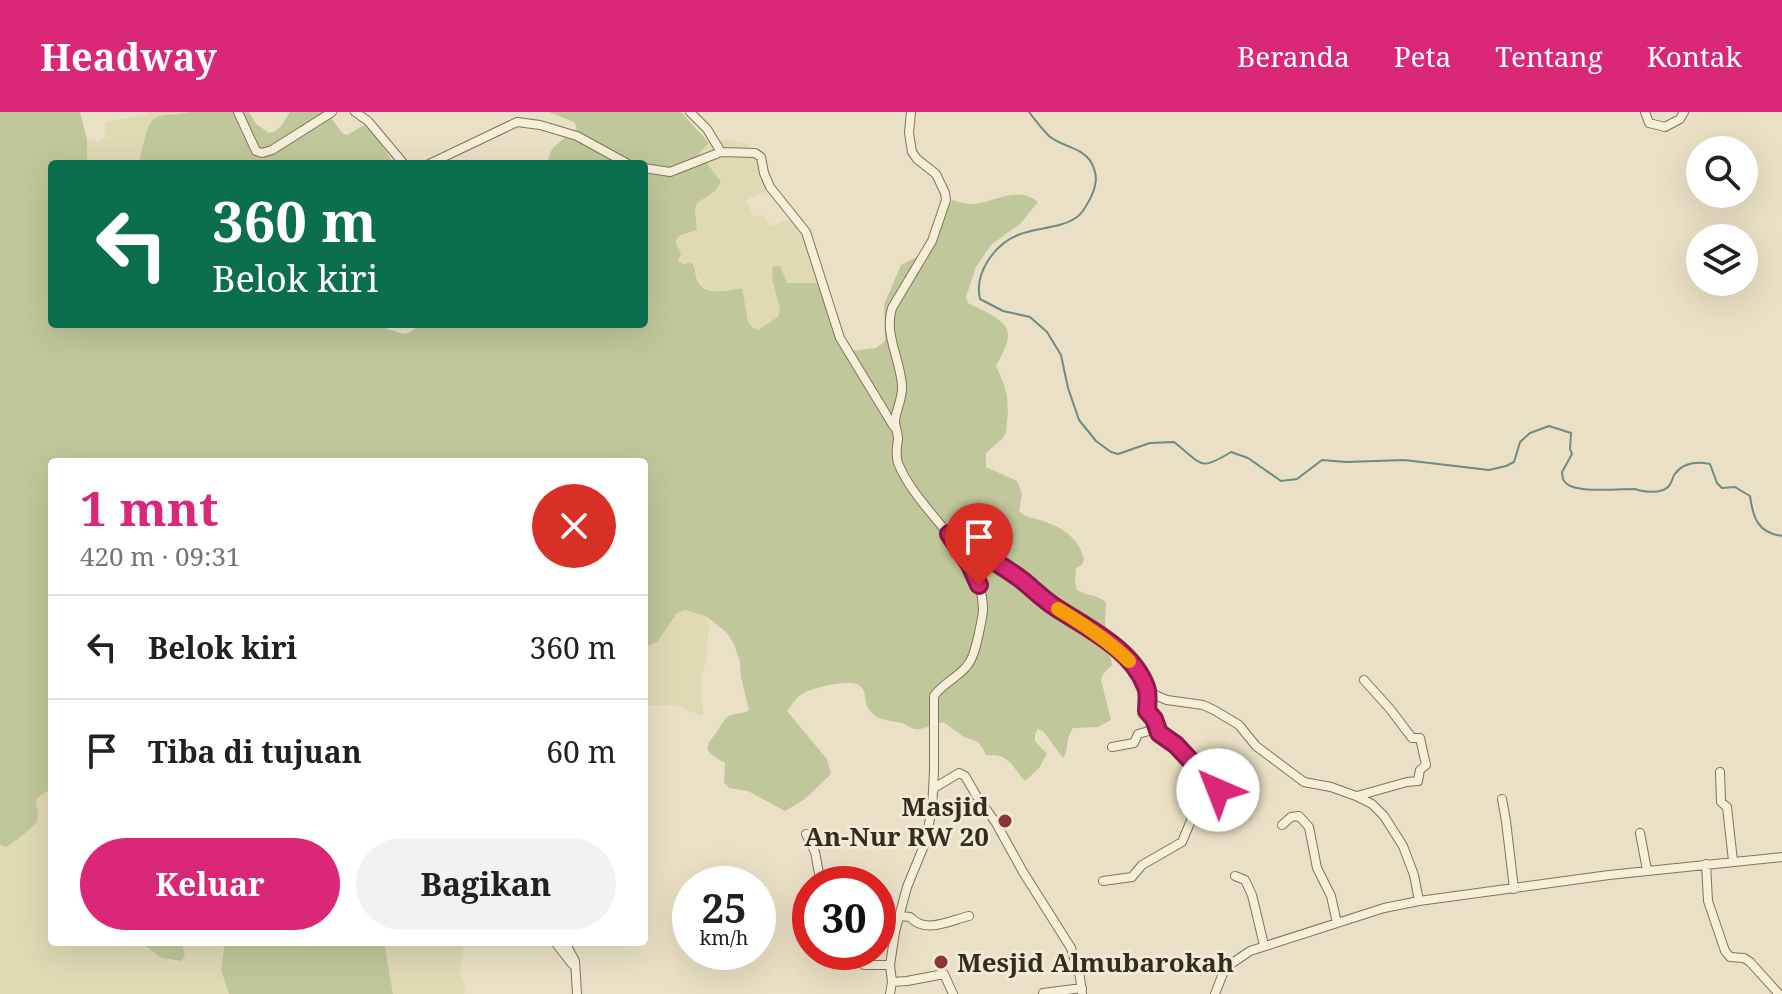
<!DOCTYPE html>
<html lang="id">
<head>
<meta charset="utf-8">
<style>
	:root { --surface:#fff; --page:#f2f2f2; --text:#202124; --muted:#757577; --line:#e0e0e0; --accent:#db2777 }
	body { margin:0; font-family:"Noto Serif",serif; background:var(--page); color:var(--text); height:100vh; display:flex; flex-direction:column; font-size:30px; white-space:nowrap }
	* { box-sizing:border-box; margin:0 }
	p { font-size:26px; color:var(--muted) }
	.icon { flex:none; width:44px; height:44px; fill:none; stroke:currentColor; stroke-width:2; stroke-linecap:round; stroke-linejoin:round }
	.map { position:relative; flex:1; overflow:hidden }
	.drawer { position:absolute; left:48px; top:346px; width:600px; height:488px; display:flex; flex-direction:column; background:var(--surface); border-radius:8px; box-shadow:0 8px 32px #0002 }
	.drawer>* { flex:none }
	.banner { position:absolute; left:48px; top:48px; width:600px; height:168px; border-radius:8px; box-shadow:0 8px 32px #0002; background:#0b6e4f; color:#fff; overflow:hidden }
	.buttons { position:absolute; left:1686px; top:24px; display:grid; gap:16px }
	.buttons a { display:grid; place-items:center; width:72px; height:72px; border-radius:50%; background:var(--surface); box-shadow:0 8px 32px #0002; font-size:40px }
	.speed { position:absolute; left:672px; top:754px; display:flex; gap:16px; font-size:40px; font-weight:700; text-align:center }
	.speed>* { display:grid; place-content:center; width:104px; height:104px; border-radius:50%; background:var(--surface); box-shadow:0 8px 32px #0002; line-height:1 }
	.speed small { font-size:20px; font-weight:400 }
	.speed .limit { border:12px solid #d22; background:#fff; color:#111 }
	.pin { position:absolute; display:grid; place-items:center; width:68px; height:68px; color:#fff; margin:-82px -34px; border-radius:50% 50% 50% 0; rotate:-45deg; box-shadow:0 0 8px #0007 }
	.pin .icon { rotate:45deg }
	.me { position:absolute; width:88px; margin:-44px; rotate:316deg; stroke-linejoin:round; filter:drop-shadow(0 0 6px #0008) }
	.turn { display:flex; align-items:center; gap:28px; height:168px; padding:0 32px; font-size:36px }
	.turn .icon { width:104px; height:104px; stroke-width:2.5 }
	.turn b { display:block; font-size:56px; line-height:68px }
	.round { display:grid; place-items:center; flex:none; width:84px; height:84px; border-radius:42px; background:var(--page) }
	.head { display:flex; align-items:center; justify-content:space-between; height:136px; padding:0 32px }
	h1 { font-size:48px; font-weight:700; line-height:60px; color:var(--accent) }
	.primary-button { display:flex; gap:16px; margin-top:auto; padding:16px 32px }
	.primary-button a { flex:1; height:92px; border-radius:48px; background:var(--accent); color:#fff; font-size:32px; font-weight:700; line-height:92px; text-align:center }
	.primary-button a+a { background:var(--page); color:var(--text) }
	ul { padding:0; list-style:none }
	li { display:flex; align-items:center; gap:24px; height:104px; padding:0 32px; border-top:2px solid var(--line) }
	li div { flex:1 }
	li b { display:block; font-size:30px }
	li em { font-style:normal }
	header { display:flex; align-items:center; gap:48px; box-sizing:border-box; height:112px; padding:0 40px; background:var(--accent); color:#fff }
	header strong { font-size:38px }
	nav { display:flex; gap:44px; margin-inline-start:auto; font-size:28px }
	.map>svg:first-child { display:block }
	.farmland { fill:#dfd9b4 }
	.green { fill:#c0c79a }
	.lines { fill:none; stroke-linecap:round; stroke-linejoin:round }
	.stream { stroke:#6e8b85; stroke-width:2 }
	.minor-casing { stroke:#83735d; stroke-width:10 }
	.minor { stroke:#f5eed8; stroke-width:8 }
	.route-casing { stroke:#8e194d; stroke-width:20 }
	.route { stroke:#db2777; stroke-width:14 }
	.slow { stroke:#f59e0b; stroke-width:14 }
	.poi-dot { fill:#8d3533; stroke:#f2ead4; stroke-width:3 }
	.labels { text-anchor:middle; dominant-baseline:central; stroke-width:6; stroke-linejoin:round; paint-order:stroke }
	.poi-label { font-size:26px; font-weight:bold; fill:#352b20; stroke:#f2ead4; text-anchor:end }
</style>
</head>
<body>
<header>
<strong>Headway</strong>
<nav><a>Beranda</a><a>Peta</a><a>Tentang</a><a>Kontak</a></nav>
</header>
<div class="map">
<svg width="1782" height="882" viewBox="0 0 1782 882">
	<rect width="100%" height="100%" fill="#eae0c5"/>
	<!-- farmland -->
	<path class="farmland" d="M148 0H190L183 2 170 1 143 31V36L138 52H87V27L98 30 106 25 105 10 148 2Z
		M726 27 747 32 759 51 769 78 746 88 754 105 763 103 770 114 792 107 804 125 817 171H787L780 154 772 167 780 197 778 205 758 218 752 215 748 210 741 176 716 180 703 176 699 171 696 158 678 148 674 129 679 124 691 121 697 110 695 97 697 91 714 80 699 41 709 31Z
		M685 498 706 504 709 514 706 547 701 569 703 604 675 593H649L644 596V536L657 530 672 506 677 501Z
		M52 677V830H141L161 846 174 849H181L185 844 182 830H225L221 858 229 882H0V733L5 735 16 729 19 723 37 709 35 691 40 683Z
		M384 830H464L460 863 464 869 466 880 463 882H393Z"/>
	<!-- green -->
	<path class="green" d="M0 0H80L87 27V52H52V212H351L377 213 403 222 409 221 420 212H644V52H548C549 30 565 30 577 16L574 10 549 0H681L709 31 699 41 721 70 714 80 697 91 695 97 697 118 679 124 675 129 681 142 678 148 683 152 692 151C696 158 695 164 698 170 706 185 729 178 742 176L748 210 752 215 758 218 778 205 780 197 772 167 773 154H780L787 171H817L836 226 844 240 876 236 885 229 884 193 901 153 933 136 946 98 953 88C959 90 967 93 973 92 995 90 1018 73 1038 90L1021 111 991 133 976 155 966 185 968 191C981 198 1008 207 1008 223 1008 233 1000 246 996 254L1004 273 1007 285 1008 300 1006 320 1003 326 986 341V355L1017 369 1022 382 1019 399C1025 405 1029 405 1036 407 1058 413 1078 423 1084 447L1082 453 1076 456 1075 471 1077 478C1086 484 1101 483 1106 491L1105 511 1112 553 1103 562 1101 568 1111 608 1098 615 1073 616C1064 630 1070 636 1063 646L1043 619 1038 617 1035 622V629L1047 642 1039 656 1025 669C1010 653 1011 642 986 643 977 623 976 632 961 623 955 619 949 614 944 610 936 612 927 616 919 617 912 618 908 613 902 611 888 608 876 609 868 596 864 589 867 578 859 573 847 567 809 576 799 584 794 589 790 595 787 599L827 647 831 662 805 687 785 699 748 679 729 676 724 670 725 651C702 638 704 637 718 618 722 613 724 606 731 603 738 601 743 602 749 598L741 565 740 550 734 532 727 521 706 504 685 498 677 501 657 530 644 536V350H52V677C26 689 41 690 37 709 36 713 10 734 6 735 4 735 2 733 0 733Z
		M190 0H249L256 12 269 21C281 19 284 9 290 0H327L342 21 347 23 364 13 377 26 394 52H138C144 37 143 21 153 7 165 0 177 4 190 0Z
		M141 830H182L185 844 181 849 161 846Z
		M225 830H384L393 882H229L221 858Z"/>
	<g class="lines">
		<!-- stream -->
		<path class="stream" d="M1029 0C1035 8 1042 17 1049 24 1062 35 1082 35 1091 50 1098 63 1097 72 1091 85 1087 92 1084 100 1077 105 1060 117 1037 115 1018 123 994 133 974 161 980 187L1003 199 1030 205 1047 220 1061 243 1068 276 1079 308 1096 329 1111 340 1118 342 1150 331 1174 330C1202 352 1199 360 1231 340L1248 346 1281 369 1297 367 1322 348 1346 350 1404 348 1489 358 1506 354 1514 350 1520 330 1530 321 1549 314 1571 321 1570 337 1572 342 1562 360C1563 366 1562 368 1567 372 1577 381 1620 377 1635 377 1643 380 1661 382 1668 375 1670 373 1673 366 1674 363 1683 350 1696 349 1710 352L1717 371 1722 376 1735 375 1750 384C1753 406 1758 421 1782 424"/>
		<!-- minor casing -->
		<g class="minor-casing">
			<path id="minor" d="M238 0 256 39 262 41 272 38 332 0
				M355 0 368 9 404 52
				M690 0 707 17 721 40
				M1645 0 1649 11 1665 15 1680 7 1684 0
				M429 52 517 10 540 13 577 24 628 52
				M644 56 670 60 721 40 755 41 761 45 764 61 770 75 806 120 840 226 894 315
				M954 425 1002 454 1055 496 1085 513 1118 538 1133 553 1148 577 1157 584 1167 588 1203 593 1214 598 1239 613 1256 634 1304 670 1331 675 1356 684 1372 692 1384 704 1403 734 1414 763 1419 789
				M1112 635 1134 631 1138 622 1156 617
				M1720 660 1721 690 1727 695 1733 749
				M934 676 959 661 965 664 976 683 996 711 1023 760 1071 836 1080 865 1082 882
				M1218 678 1231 672
				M1357 684 1407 670 1418 669 1420 658 1426 653 1420 626H1412L1390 597 1364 568
				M1502 687 1506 709 1514 777
				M1282 713 1291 705 1299 704 1309 715 1317 756 1331 784 1337 811
				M1640 721 1647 758
				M806 722 815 740 821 772
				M1706 752 1708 789 1725 839 1730 845 1744 846 1750 850 1779 882
				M1235 764 1245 768 1252 783 1264 833
				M1103 769 1132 765 1142 753 1182 730 1200 687 1205 682 1218 678 1176 633 1159 621 1154 607 1147 599 1148 577
				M900 804 910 805C925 822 949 809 969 804
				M555 830 572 852
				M565 830 575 849 577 882
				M859 840 864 853H890
				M892 870 907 869 944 862 953 882
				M1043 881 1082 876
				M890 882 892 870 890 853 895 820 907 775 925 731 932 697 934 659V584C942 572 957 566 966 555 974 546 976 533 979 521 980 514 983 505 983 497 983 441 918 401 898 351 895 342 897 336 898 327 898 321 895 315 895 309 896 297 903 287 902 273 900 247 884 222 892 196L932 129 946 88 945 81 936 62 917 47 912 40 909 21 911 0
				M1215 882 1225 856 1250 839 1384 796 1419 789 1609 763 1782 745"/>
		</g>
		<!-- minor -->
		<use href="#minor" class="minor"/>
	</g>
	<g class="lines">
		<!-- route casing -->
		<g class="route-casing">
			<path id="route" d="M979 473 970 453 949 422C974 437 999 451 1022 468 1033 477 1043 487 1055 495 1087 516 1132 537 1146 575 1149 582 1147 592 1147 599L1154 607 1159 621 1176 633 1218 678"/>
		</g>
		<!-- route -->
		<use href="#route" class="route"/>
		<!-- slow -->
		<path class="slow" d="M1058 497C1083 512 1108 528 1129 549"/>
	</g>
	<!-- markers -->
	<g class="poi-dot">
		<circle cx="1005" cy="709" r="8"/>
		<circle cx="941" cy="850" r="8"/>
	</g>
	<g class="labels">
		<!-- poi labels -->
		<g class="poi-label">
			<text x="989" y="694">Masjid<tspan x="989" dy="30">An-Nur RW 20</tspan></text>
			<text x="957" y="850" text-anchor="start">Mesjid Almubarokah</text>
		</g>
	</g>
</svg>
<div class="buttons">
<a><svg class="icon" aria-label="search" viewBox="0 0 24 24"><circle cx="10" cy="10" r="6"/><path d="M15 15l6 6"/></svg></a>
<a><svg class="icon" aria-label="layers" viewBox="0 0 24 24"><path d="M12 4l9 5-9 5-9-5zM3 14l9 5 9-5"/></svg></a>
</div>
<div class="speed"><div>25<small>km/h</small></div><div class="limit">30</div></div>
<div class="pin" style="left:979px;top:473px;background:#d93025"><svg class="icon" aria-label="arrive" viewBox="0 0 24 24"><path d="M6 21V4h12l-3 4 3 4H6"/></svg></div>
<svg class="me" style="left:1218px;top:678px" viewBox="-20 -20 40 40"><circle r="19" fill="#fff"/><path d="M0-13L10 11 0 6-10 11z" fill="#db2777"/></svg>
<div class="banner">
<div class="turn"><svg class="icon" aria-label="left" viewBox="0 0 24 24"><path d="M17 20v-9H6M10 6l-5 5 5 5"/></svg><div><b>360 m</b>Belok kiri</div></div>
</div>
<section class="drawer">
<div class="head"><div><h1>1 mnt</h1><p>420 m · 09:31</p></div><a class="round" style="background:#d93025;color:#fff"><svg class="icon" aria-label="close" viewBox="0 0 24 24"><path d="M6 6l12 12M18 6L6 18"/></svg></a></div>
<ul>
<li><svg class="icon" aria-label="left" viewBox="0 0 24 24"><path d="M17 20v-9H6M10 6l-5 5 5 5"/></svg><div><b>Belok kiri</b></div><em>360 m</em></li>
<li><svg class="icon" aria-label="arrive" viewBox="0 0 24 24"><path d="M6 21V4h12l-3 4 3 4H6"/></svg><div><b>Tiba di tujuan</b></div><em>60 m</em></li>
</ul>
<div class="primary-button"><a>Keluar</a><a>Bagikan</a></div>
</section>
</div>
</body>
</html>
